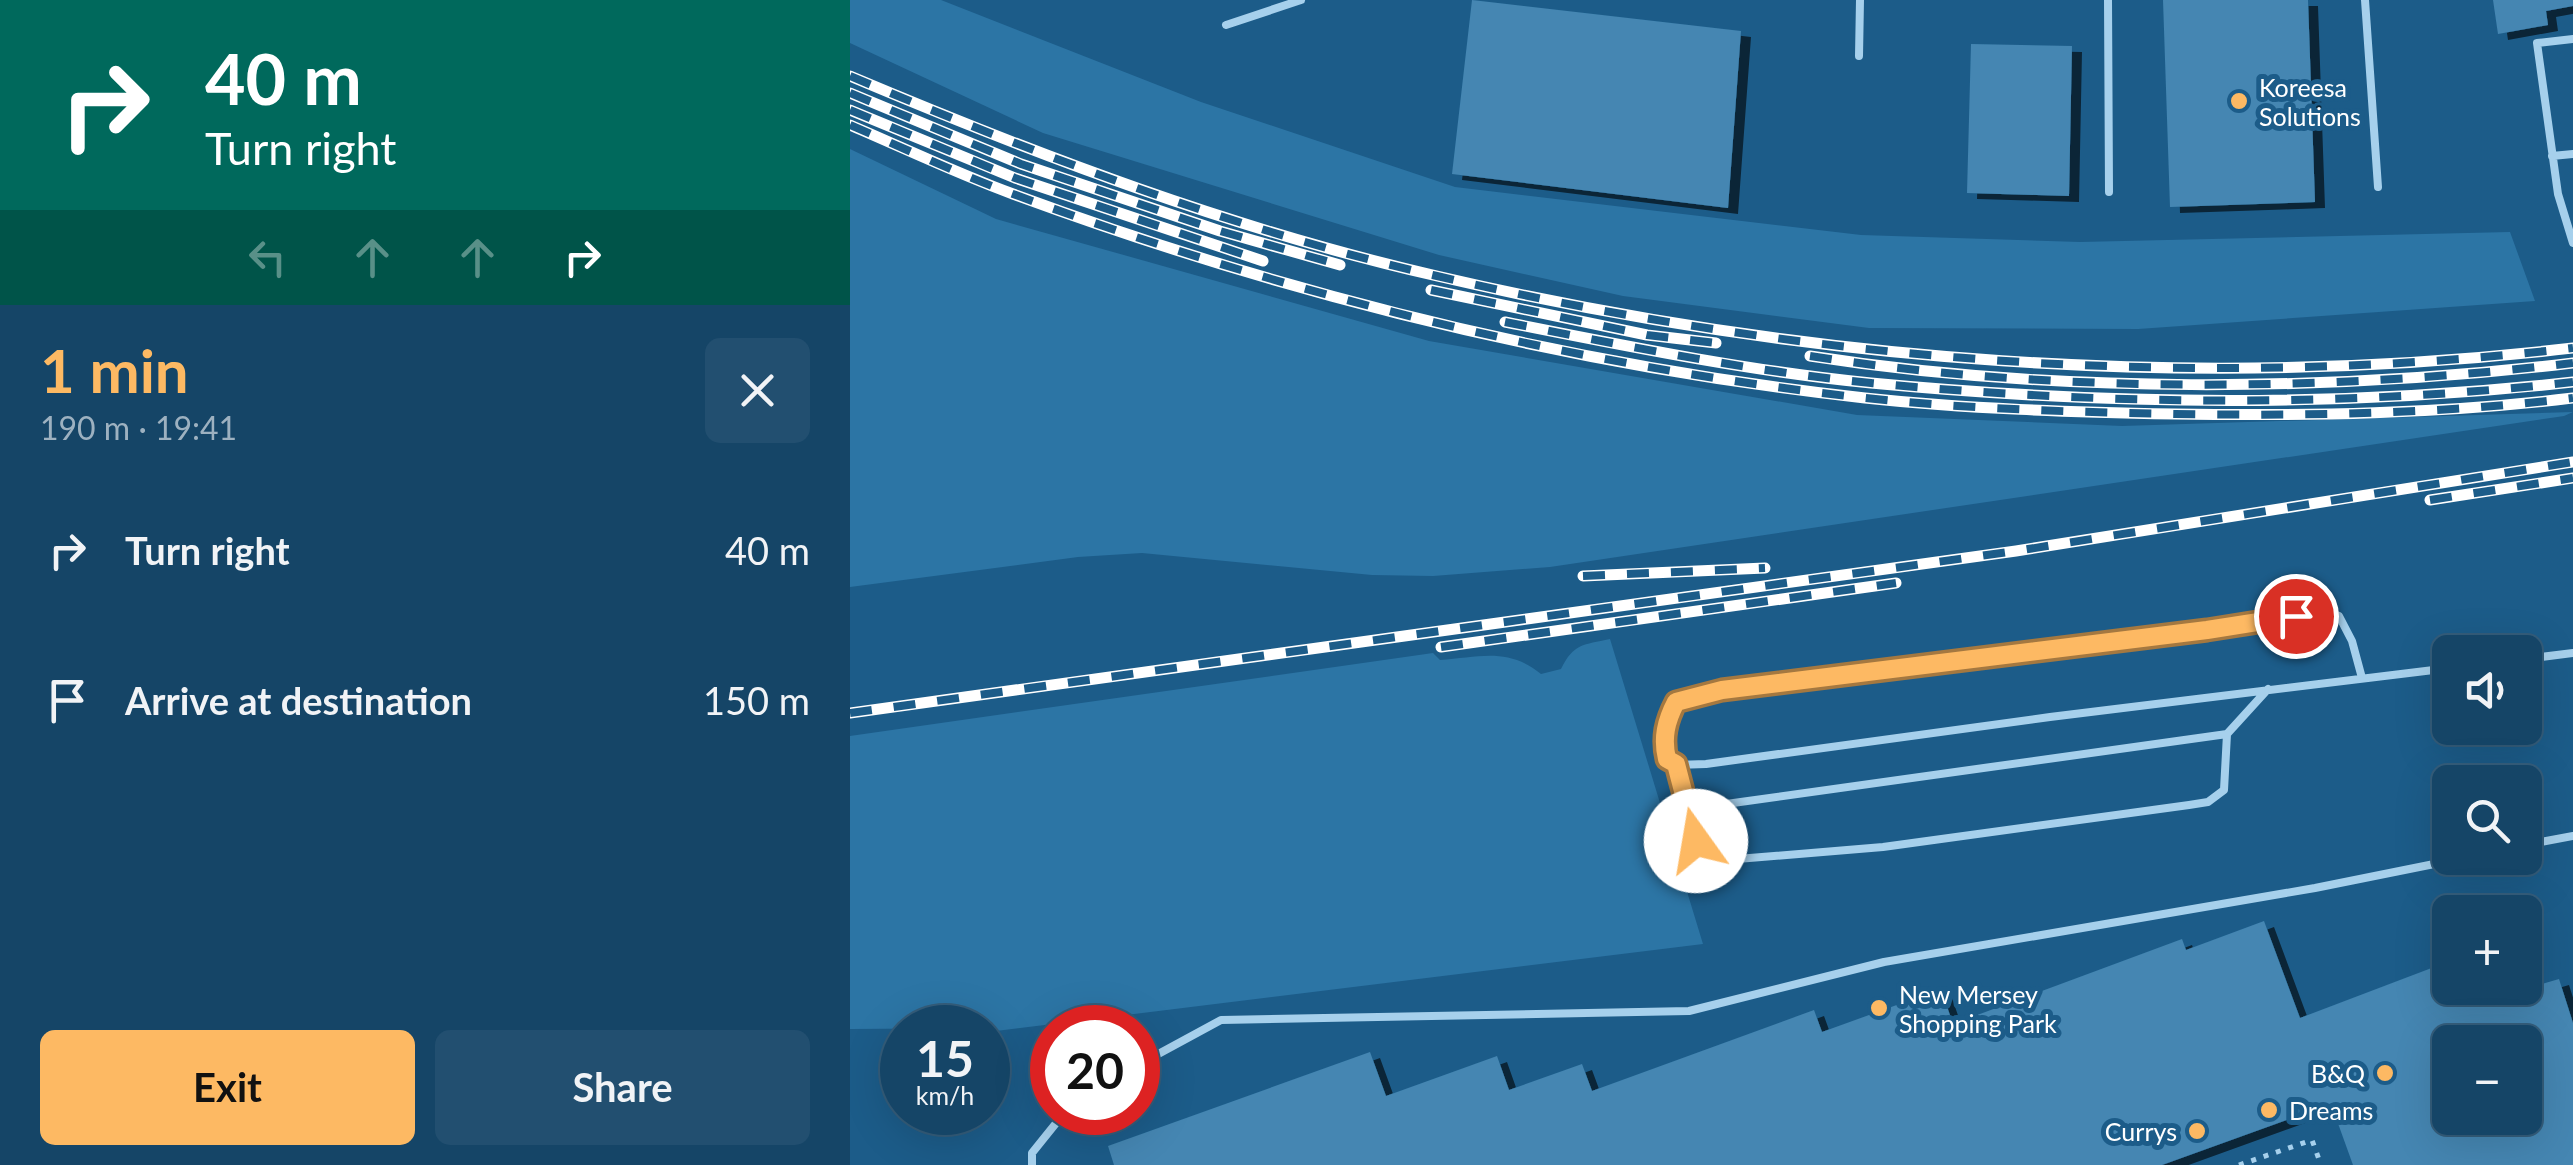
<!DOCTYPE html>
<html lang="en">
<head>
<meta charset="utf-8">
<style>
	:root { --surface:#154567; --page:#224f70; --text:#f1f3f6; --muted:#9db1c0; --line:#345d7b; --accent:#fdb963 }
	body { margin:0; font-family:Lato,sans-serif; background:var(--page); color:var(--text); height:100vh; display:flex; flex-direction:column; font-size:38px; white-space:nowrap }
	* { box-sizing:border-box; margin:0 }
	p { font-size:32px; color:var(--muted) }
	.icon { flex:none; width:55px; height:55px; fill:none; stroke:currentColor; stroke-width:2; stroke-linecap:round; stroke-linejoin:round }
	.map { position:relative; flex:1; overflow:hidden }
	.side { display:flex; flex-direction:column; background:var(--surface); width:850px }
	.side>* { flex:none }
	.hud { background:#00695c; color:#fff; overflow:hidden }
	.buttons { position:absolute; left:1582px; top:635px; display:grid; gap:20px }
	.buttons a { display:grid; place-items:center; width:110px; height:110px; border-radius:15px; background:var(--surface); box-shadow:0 10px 40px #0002,0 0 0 2px var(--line); font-size:50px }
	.speed { position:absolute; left:30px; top:1005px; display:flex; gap:20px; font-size:50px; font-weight:700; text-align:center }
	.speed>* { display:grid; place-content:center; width:130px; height:130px; border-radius:50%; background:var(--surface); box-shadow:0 10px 40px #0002,0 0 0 2px var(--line); line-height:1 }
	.speed small { font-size:25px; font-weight:400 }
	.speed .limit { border:15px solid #d22; background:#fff; color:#111 }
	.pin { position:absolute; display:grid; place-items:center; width:85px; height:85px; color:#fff; margin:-42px; border:5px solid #fff; border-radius:50%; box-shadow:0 2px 10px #0007 }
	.me { position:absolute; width:110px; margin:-55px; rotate:347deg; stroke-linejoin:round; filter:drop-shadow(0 0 8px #0008) }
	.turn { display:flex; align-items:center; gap:35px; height:210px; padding:0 40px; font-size:45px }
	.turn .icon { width:130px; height:130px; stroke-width:2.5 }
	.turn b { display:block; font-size:70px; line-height:85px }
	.lanes { display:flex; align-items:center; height:95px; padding:0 40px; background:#0003; justify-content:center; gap:50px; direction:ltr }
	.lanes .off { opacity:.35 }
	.round { display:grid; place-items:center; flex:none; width:105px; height:105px; border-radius:15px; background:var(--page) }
	.head { display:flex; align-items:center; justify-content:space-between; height:170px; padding:0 40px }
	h1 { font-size:60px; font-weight:700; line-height:75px; color:var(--accent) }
	.primary-button { display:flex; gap:20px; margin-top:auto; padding:20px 40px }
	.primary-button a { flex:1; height:115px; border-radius:15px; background:var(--accent); color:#111; font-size:40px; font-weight:700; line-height:115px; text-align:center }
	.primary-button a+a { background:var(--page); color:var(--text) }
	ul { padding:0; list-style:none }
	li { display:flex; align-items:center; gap:30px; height:150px; padding:0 40px }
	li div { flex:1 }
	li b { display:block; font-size:38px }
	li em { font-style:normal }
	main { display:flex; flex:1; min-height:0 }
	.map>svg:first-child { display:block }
	.green { fill:#2c75a5 }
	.building { fill:#4486b2; fill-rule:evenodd; filter:url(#shadow) }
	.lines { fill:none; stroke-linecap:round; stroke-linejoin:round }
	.path { stroke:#a6d0ec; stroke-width:5; stroke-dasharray:5 8; stroke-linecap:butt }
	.service { stroke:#a6d0ec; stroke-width:8 }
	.rail-casing { stroke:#fff; stroke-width:11 }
	.rail { stroke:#1c5c89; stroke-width:8; stroke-dasharray:22; stroke-linecap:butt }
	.route-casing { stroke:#a47840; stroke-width:25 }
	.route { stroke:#fdb963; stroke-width:18 }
	.poi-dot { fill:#fdb963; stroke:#1c5c89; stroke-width:4 }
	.labels { text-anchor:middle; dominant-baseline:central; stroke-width:10; stroke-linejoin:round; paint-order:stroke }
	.poi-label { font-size:25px; fill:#fff; stroke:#1c5c89; text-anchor:start }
</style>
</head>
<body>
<main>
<section class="side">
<div class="hud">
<div class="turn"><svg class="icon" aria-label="right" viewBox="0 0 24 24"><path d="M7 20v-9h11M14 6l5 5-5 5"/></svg><div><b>40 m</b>Turn right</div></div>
<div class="lanes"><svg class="icon off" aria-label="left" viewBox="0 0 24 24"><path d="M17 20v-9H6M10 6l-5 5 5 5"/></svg><svg class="icon off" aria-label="ahead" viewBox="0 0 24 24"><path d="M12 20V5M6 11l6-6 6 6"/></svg><svg class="icon off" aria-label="ahead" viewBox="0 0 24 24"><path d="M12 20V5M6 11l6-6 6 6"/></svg><svg class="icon" aria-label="right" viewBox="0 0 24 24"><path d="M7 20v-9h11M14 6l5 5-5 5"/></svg></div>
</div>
<div class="head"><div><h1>1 min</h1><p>190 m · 19:41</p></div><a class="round"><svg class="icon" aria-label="close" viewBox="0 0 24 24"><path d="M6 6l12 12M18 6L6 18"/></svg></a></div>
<ul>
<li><svg class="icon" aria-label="right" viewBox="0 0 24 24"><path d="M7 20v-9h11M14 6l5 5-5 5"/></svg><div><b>Turn right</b></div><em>40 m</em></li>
<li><svg class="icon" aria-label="arrive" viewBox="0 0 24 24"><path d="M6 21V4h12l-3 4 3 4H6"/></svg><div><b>Arrive at destination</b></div><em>150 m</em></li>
</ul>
<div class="primary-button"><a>Exit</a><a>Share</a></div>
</section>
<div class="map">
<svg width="1723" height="1165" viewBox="0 0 1723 1165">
	<defs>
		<filter id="shadow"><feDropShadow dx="10" dy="6" stdDeviation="0" flood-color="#0009"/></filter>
	</defs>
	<rect width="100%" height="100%" fill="#1c5c89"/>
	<!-- green -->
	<path class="green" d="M0 0H91L351 102 605 187 1011 235 1230 242 1660 232 1685 301 1288 329 1019 328 773 296 589 255 193 133 0 43Z
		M0 149 146 219 579 341 1007 415 1272 426 1723 412 1714 416 700 567 583 576 522 575 292 553 228 557 0 587Z
		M760 639 853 944 138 1032V1028L0 1029V736L583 653 590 660C630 657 658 647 691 674L711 669C724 643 733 645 760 639Z"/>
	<!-- building -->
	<path class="building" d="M622 0 891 31 878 208 602 174Z
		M1313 0H1458L1465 202 1320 207Z
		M1643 0H1723V6L1696 11 1698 25 1648 34Z
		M1121 44 1222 46 1219 196 1117 193Z
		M1414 921 1450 1018 1600 961V988H1662L1664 992 1709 979 1723 1023V1165H1503L1481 1104 1312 1165H264L258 1146 520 1052 536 1096 647 1056 659 1090 732 1064 742 1091 964 1010 972 1032 1091 989 1103 1024 1332 939 1336 950ZM1600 1042H1675V1118H1600Z"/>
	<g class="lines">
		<!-- path -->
		<path class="path" d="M1389 1165 1462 1140 1471 1165"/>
		<!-- service -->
		<path class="service" d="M1258 0 1259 192
			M1515 0 1528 187
			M376 25 451 0
			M1723 39 1687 43 1708 194 1723 243
			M1009 56 1010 0
			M1702 156 1723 154
			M1675 659 1723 653
			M1418 689 1377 734 840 809 826 765 817 759C811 738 816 721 826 702L872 690 1357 630 1476 611 1489 616 1502 641 1512 678
			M826 765 856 764 1200 717 1600 668
			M840 809C845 838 844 852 875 860L1033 847 1339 805 1358 802 1374 790 1377 734
			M1675 845 1723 836
			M288 1065 371 1020 839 1011 1034 962 1465 888 1614 858
			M182 1165V1153L215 1112"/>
		<!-- rail casing -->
		<g class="rail-casing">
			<path id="rail" d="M0 76C190 156 385 230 587 276 957 362 1345 392 1723 348
				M0 93 171 164 370 231 490 265
				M0 110 165 178 413 261
				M0 125C54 148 108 174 163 194 437 295 725 366 1015 398 1117 409 1222 412 1325 414 1458 416 1591 414 1723 398
				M581 290 797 335 866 343
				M655 322C776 346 898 371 1021 383 1254 405 1490 408 1723 382
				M960 356C1203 394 1479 392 1723 363
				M1580 500 1723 478
				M733 576 915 568
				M591 647 1046 583
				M0 713 1166 551 1723 462"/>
		</g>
		<!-- rail -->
		<use href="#rail" class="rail"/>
	</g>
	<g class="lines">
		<!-- route casing -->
		<g class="route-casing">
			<path id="route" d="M846 841 826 764 817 759C812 738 816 721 826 702L872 690 1357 630 1446 616"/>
		</g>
		<!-- route -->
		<use href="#route" class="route"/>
	</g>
	<!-- markers -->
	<g class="poi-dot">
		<circle cx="1389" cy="101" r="10"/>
		<circle cx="1029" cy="1008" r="10"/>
		<circle cx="1535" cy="1073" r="10"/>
		<circle cx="1419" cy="1110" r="10"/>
		<circle cx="1347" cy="1131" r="10"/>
	</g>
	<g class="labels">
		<!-- poi labels -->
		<g class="poi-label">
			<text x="1409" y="87">Koreesa<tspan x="1409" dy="29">Solutions</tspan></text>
			<text x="1049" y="994">New Mersey<tspan x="1049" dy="29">Shopping Park</tspan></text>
			<text x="1515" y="1073" text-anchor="end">B&amp;Q</text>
			<text x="1439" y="1110">Dreams</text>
			<text x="1327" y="1131" text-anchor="end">Currys</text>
		</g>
	</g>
</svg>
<div class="buttons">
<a><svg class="icon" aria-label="sound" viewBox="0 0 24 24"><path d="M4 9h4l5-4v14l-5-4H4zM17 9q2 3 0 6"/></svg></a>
<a><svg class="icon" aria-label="search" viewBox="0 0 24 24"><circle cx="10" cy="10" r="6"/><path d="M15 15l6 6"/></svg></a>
<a>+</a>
<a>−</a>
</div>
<div class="speed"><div>15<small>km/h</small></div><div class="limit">20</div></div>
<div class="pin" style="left:1446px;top:616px;background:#d93025"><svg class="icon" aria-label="arrive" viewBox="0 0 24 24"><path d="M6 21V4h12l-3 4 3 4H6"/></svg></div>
<svg class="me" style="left:846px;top:841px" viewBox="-20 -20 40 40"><circle r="19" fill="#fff"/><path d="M0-13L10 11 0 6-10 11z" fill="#fdb963"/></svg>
</div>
</main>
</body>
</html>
